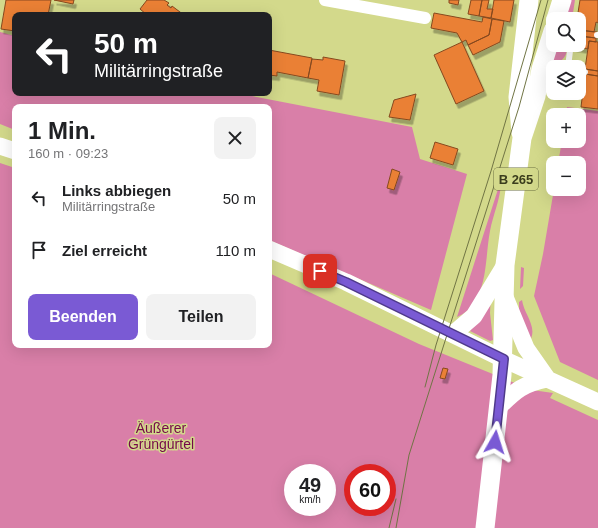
<!DOCTYPE html>
<html lang="de">
<head>
<meta charset="utf-8">
<style>
	:root { --surface:#fff; --page:#f2f2f2; --text:#202124; --muted:#757577; --accent:#7a5ad4 }
	body { margin:0; font-family:Helvetica,sans-serif; background:var(--page); color:var(--text); height:100vh; display:flex; flex-direction:column; font-size:15px; white-space:nowrap }
	* { box-sizing:border-box; margin:0 }
	p { font-size:13px; color:var(--muted) }
	.icon { flex:none; width:22px; height:22px; fill:none; stroke:currentColor; stroke-width:2; stroke-linecap:round; stroke-linejoin:round }
	.map { position:relative; flex:1; overflow:hidden }
	.drawer { position:absolute; left:12px; top:104px; width:260px; height:244px; display:flex; flex-direction:column; background:var(--surface); border-radius:8px; box-shadow:0 4px 16px #0002 }
	.drawer>* { flex:none }
	.hud { position:absolute; left:12px; top:12px; width:260px; height:84px; border-radius:8px; box-shadow:0 4px 16px #0002; background:#202124; color:#fff; overflow:hidden }
	.buttons { position:absolute; left:546px; top:12px; display:grid; gap:8px }
	.buttons a { display:grid; place-items:center; width:40px; height:40px; border-radius:8px; background:var(--surface); box-shadow:0 4px 16px #0002; font-size:20px }
	.speed { position:absolute; left:284px; top:464px; display:flex; gap:8px; font-size:20px; font-weight:700; text-align:center }
	.speed>* { display:grid; place-content:center; width:52px; height:52px; border-radius:50%; background:var(--surface); box-shadow:0 4px 16px #0002; line-height:1 }
	.speed small { font-size:10px; font-weight:400 }
	.speed .limit { border:6px solid #d22; background:#fff; color:#111 }
	.pin { position:absolute; display:grid; place-items:center; width:34px; height:34px; color:#fff; margin:-17px; border-radius:8px; box-shadow:0 2px 6px #0006 }
	.me { position:absolute; width:44px; margin:-22px; rotate:6deg; stroke-linejoin:round; filter:drop-shadow(0 0 3px #0008) }
	.turn { display:flex; align-items:center; gap:14px; height:84px; padding:0 16px; font-size:18px }
	.turn .icon { width:52px; height:52px; stroke-width:2.5 }
	.turn b { display:block; font-size:28px; line-height:34px }
	.round { display:grid; place-items:center; flex:none; width:42px; height:42px; border-radius:8px; background:var(--page) }
	.headline { display:flex; align-items:center; justify-content:space-between; height:68px; padding:0 16px }
	h1 { font-size:24px; font-weight:700; line-height:30px }
	.button { display:flex; gap:8px; margin-top:auto; padding:8px 16px }
	.button a { flex:1; height:46px; border-radius:8px; background:var(--accent); color:#fff; font-size:16px; font-weight:700; line-height:46px; text-align:center }
	.button a+a { background:var(--page); color:var(--text) }
	ul { padding:0; list-style:none }
	li { display:flex; align-items:center; gap:12px; height:52px; padding:0 16px }
	li div { flex:1 }
	li b { display:block; font-size:15px }
	li em { font-style:normal }
	.map>svg:first-child { display:block }
	.green { fill:#d97fa8; fill-rule:evenodd }
	.building { fill:#ea8036; stroke:#86491f; filter:url(#shadow) }
	.lines { fill:none; stroke-linecap:round; stroke-linejoin:round }
	.lane { stroke:#fff; stroke-width:6 }
	.street { stroke:#fff; stroke-width:12 }
	.secondary { stroke:#fff; stroke-width:17 }
	.primary { stroke:#fff; stroke-width:19 }
	.tram { stroke:#707444; stroke-width:1 }
	.route-casing { stroke:#4f3a8a; stroke-width:10 }
	.route { stroke:#7a5ad4; stroke-width:7 }
	.labels { text-anchor:middle; dominant-baseline:central; stroke-width:3; stroke-linejoin:round; paint-order:stroke }
	.shield { fill:#d3d98b; stroke:#696c3e; stroke-width:1 }
	.shield-label { font-size:13px; font-weight:bold; fill:#3b3d1d }
	.park-label { font-size:14px; fill:#750849; stroke:#d3d98b }
</style>
</head>
<body>
<div class="map">
<svg width="598" height="528" viewBox="0 0 598 528">
	<defs>
		<filter id="shadow"><feDropShadow dx="2.5" dy="4.5" stdDeviation="0" flood-color="#0004"/></filter>
	</defs>
	<rect width="100%" height="100%" fill="#d3d98b"/>
	<!-- green -->
	<path class="green" d="M569 0H575L572 19H563Z
		M0 32 15 36V93H236L412 127 420 159 467 174 431 310 269 240V107H15V130L0 124Z
		M555 45H568C567 56 562 65 550 63Z
		M567 107 598 111V380L560 362 534 296 543 254 554 189H579V163H558L562 141H579V115H566Z
		M0 163 15 168V345H269V273L419 344 532 390 553 393 550 398 598 420V528H0ZM293 473H327V507H293ZM353 473H387V507H353Z
		M500 183 501 184C500 200 493 215 490 231 485 257 488 291 468 310 465 313 461 315 457 317Z
		M521 267 524 268 523 286 520 289Z
		M491 294 490 313 493 340 490 341 470 331 480 316Z
		M522 300C524 315 540 329 528 343L519 312V302Z"/>
	<!-- building -->
	<path class="building" d="M6 0H51L48 15H15V31L1 29Z
		M54 0H74L73 4Z
		M147 0H164L169 3 167 5 171 8 172 6 184 15H147L140 9Z
		M449 0H459L458 5 449 3Z
		M471 0H482L479 16 468 14Z
		M482 0H489L487 9H493L491 18 479 16Z
		M494 0H514L510 22 491 18Z
		M580 0H598V23L596 22 594 32 579 30V19H577Z
		M434 13 482 22 483 17 492 19 489 35 468 45 466 40 462 42 457 33 431 28Z
		M492 19 504 21 500 42 473 55 468 45 489 35Z
		M579 30 597 32 596 38 579 36Z
		M579 36 596 38V42L589 41 588 49 574 47V45H579Z
		M589 41 598 42V71L585 69Z
		M462 42 484 91 456 104 434 55Z
		M269 50 312 58 308 78 277 72V76L269 75Z
		M323 57 345 61 339 95 317 91 319 80 308 78 312 59 323 60Z
		M585 69 598 71V76L585 74Z
		M585 74 598 76V109L581 107Z
		M416 94 410 120 389 117 394 100Z
		M435 142 458 149 453 165 430 158Z
		M392 169 400 172 394 190 387 188Z
		M443 368 448 369 445 379 440 378Z"/>
	<g class="lines">
		<!-- lane -->
		<path class="lane" d="M597 35H598
			M568 67 570 51
			M579 71 585 72"/>
		<!-- street -->
		<path class="street" d="M325 0 425 18"/>
		<!-- secondary -->
		<path class="secondary" d="M0 146 15 151
			M269 249 346 282 503 359 598 402
			M505 297 526 348 547 378
			M453 334 474 316 505 265
			M499 407C516 390 523 384 547 379"/>
		<!-- primary -->
		<path class="primary" d="M556 19 562 0
			M521 133 518 97 529 0
			M485 528 502 375 505 265 522 138 536 96 541 69 553 31"/>
		<!-- tram -->
		<path class="tram" d="M425 387 436 345 491 171 541 0
			M389 528 396 499
			M396 528 409 455 519 107 548 0"/>
	</g>
	<g class="lines">
		<!-- route casing -->
		<g class="route-casing">
			<path id="route" d="M320 271 346 282 504 359 495 442"/>
		</g>
		<!-- route -->
		<use href="#route" class="route"/>
	</g>
	<g class="labels">
		<!-- shield labels -->
		<rect class="shield" x="494" y="168" width="44" height="22" rx="3"/>
		<g class="shield-label">
			<text x="516" y="179">B 265</text>
		</g>
		<!-- park labels -->
		<g class="park-label">
			<text x="161" y="428">Äußerer<tspan x="161" dy="16">Grüngürtel</tspan></text>
		</g>
	</g>
</svg>
<div class="buttons">
<a><svg class="icon" aria-label="search" viewBox="0 0 24 24"><circle cx="10" cy="10" r="6"/><path d="M15 15l6 6"/></svg></a>
<a><svg class="icon" aria-label="layers" viewBox="0 0 24 24"><path d="M12 4l9 5-9 5-9-5zM3 14l9 5 9-5"/></svg></a>
<a>+</a>
<a>−</a>
</div>
<div class="speed"><div>49<small>km/h</small></div><div class="limit">60</div></div>
<div class="pin" style="left:320px;top:271px;background:#d93025"><svg class="icon" aria-label="arrive" viewBox="0 0 24 24"><path d="M6 21V4h12l-3 4 3 4H6"/></svg></div>
<svg class="me" style="left:495px;top:442px" viewBox="-20 -20 40 40"><path d="M0-17L14 15 0 8-14 15z" fill="#7a5ad4" stroke="#fff" stroke-width="4"/></svg>
<div class="hud">
<div class="turn"><svg class="icon" aria-label="left" viewBox="0 0 24 24"><path d="M17 20v-9H6M10 6l-5 5 5 5"/></svg><div><b>50 m</b>Militärringstraße</div></div>
</div>
<section class="drawer">
<div class="headline"><div><h1>1 Min.</h1><p>160 m · 09:23</p></div><a class="round"><svg class="icon" aria-label="close" viewBox="0 0 24 24"><path d="M6 6l12 12M18 6L6 18"/></svg></a></div>
<ul>
<li><svg class="icon" aria-label="left" viewBox="0 0 24 24"><path d="M17 20v-9H6M10 6l-5 5 5 5"/></svg><div><b>Links abbiegen</b><p>Militärringstraße</p></div><em>50 m</em></li>
<li><svg class="icon" aria-label="arrive" viewBox="0 0 24 24"><path d="M6 21V4h12l-3 4 3 4H6"/></svg><div><b>Ziel erreicht</b></div><em>110 m</em></li>
</ul>
<div class="button"><a>Beenden</a><a>Teilen</a></div>
</section>
</div>
</body>
</html>
